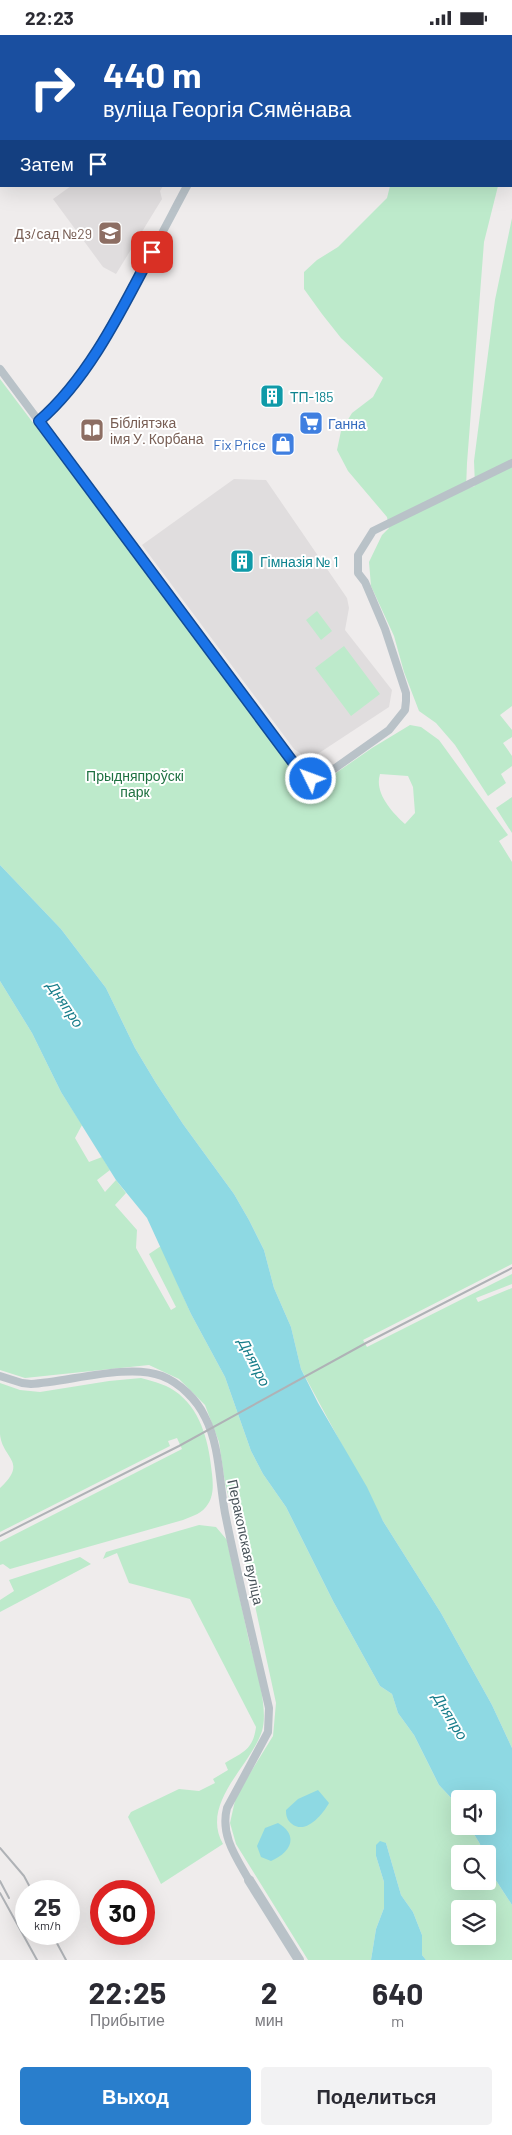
<!DOCTYPE html>
<html lang="ru">
<head>
<meta charset="utf-8">
<style>
	:root { --surface:#fff; --page:#f2f2f3; --text:#2b2b33; --muted:#7c7c81; --accent:#297ecc }
	body { margin:0; font-family:Barlow,sans-serif; background:var(--page); color:var(--text); height:100vh; display:flex; flex-direction:column; font-size:19px; white-space:nowrap }
	* { box-sizing:border-box; margin:0 }
	p { font-size:16px; color:var(--muted) }
	.icon { flex:none; width:28px; height:28px; fill:none; stroke:currentColor; stroke-width:2; stroke-linecap:round; stroke-linejoin:round }
	.map { position:relative; height:1925px; overflow:hidden }
	.drawer { display:flex; flex-direction:column; background:var(--surface); flex:1 }
	.drawer>* { flex:none }
	.hud { position:absolute; left:0px; top:0px; width:512px; height:152px; box-shadow:0 5px 20px #0002; background:#1a4fa0; color:#fff; overflow:hidden }
	.tools { position:absolute; left:451px; top:1755px; display:grid; gap:10px }
	.tools a { display:grid; place-items:center; width:45px; height:45px; border-radius:5px; background:var(--surface); box-shadow:0 5px 20px #0002; font-size:25px }
	.speed { position:absolute; left:15px; top:1845px; display:flex; gap:10px; font-size:25px; font-weight:700; text-align:center }
	.speed>* { display:grid; place-content:center; width:65px; height:65px; border-radius:50%; background:var(--surface); box-shadow:0 5px 20px #0002; line-height:1 }
	.speed small { font-size:12px; font-weight:400 }
	.speed .limit { border:8px solid #d22; background:#fff; color:#111 }
	.pin { position:absolute; display:grid; place-items:center; width:42px; height:42px; color:#fff; margin:-21px; border-radius:10px; box-shadow:0 2px 8px #0006 }
	.me { position:absolute; width:55px; margin:-28px; rotate:312deg; stroke-linejoin:round; filter:drop-shadow(0 0 4px #0008) }
	.turn { display:flex; align-items:center; gap:18px; height:105px; padding:0 20px; font-size:22px }
	.turn .icon { width:65px; height:65px; stroke-width:2.5 }
	.turn b { display:block; font-size:35px; line-height:42px }
	.then { display:flex; align-items:center; height:48px; padding:0 20px; background:#0003; gap:10px; font-size:19px }
	.eta { display:flex; justify-content:space-evenly; align-items:center; height:85px; text-align:center }
	.eta b { font-size:30px; font-weight:700; line-height:35px }
	.cta { display:flex; gap:10px; margin-top:auto; padding:10px 20px }
	.cta a { flex:1; height:58px; border-radius:5px; background:var(--accent); color:#fff; font-size:20px; font-weight:700; line-height:58px; text-align:center }
	.cta a+a { background:var(--page); color:var(--text) }
	.status { display:flex; justify-content:space-between; align-items:center; height:35px; padding:0 25px; background:var(--surface); direction:ltr }
	.status svg { height:14px; fill:currentColor }
	.map>svg:first-child { display:block }
	.education { fill:#e0ddde }
	.green { fill:#bdeacb; fill-rule:evenodd }
	.water { fill:#8ed9e3 }
	.lines { fill:none; stroke-linecap:round; stroke-linejoin:round }
	.minor { stroke:#b9c2c8; stroke-width:8 }
	.tertiary { stroke:#b9c2c8; stroke-width:10 }
	.rail { stroke:#afb2b6; stroke-width:2 }
	.route-casing { stroke:#114b97; stroke-width:12 }
	.route { stroke:#1a73e8; stroke-width:9 }
	.labels { text-anchor:middle; dominant-baseline:central; stroke-width:4; stroke-linejoin:round; paint-order:stroke }
	.education-label { font-size:14px; fill:#785e54; stroke:#fff; text-anchor:end }
	.culture-label { font-size:14px; fill:#0d838f; stroke:#fff; text-anchor:start }
	.shop-label { font-size:14px; fill:#366cbe; stroke:#fff; text-anchor:start }
	.park-label { font-size:14px; fill:#1e7141; stroke:#fff }
	.street-label { font-size:14px; fill:#465158; stroke:#fff }
	.water-label { font-size:15px; font-style:italic; fill:#187d8a; stroke:#fff }
</style>
</head>
<body>
<div class="status"><b>22:23</b><svg viewBox="0 0 49 12"><path d="M0 12V9h3v3zM5 12V6h3v6zM10 12V3h3v9zM15 12V0h3v12zM26 1h20v11H26zM47 4h2v5h-2z"/></svg></div>
<div class="map">
<svg width="512" height="1925" viewBox="0 0 512 1925">
	<rect width="100%" height="100%" fill="#efecec"/>
	<!-- education -->
	<path class="education" d="M71 151H163L160 156 162 164 116 239 103 232 53 164Z
		M234 444 266 445 347 563 349 573 345 595 392 655 389 672 316 720 304 721 294 714 142 510Z"/>
	<!-- green -->
	<path class="green" d="M390 151H498L484 207 467 428 466 454 475 451 474 426 495 265 512 183V671L500 680 512 695V702L503 708 512 721V731L501 739 506 748 488 761 455 710 436 688 419 676 404 637 394 601 371 551 369 527 382 500 389 493 387 482 348 436 337 415 341 396 352 378 373 362 383 343 341 303 322 279 304 254V237L317 225 338 212 387 163Z
		M0 344 300 742 304 763 312 760 320 749 372 713 410 690 421 692 439 705 508 800 499 806 512 827V1229L363 1305 367 1312 512 1239V1249L476 1263 478 1267 512 1253V1713L492 1670 441 1578 383 1486 301 1334 291 1292 274 1253 264 1215 249 1185 234 1159 183 1089 156 1048 135 1013 106 953 61 894 0 830ZM380 739 408 741 413 752 415 778 405 789C392 777 374 758 380 739Z
		M317 576 332 596 321 605 306 585Z
		M344 611 380 659 351 681 315 633Z
		M512 762V798L496 773Z
		M0 946 32 998 61 1057 82 1090 75 1103 89 1127 102 1122 110 1135 97 1145 105 1157 116 1145 126 1158 115 1170 137 1195 136 1213 171 1275 176 1272 149 1219 161 1211 191 1279 225 1342 251 1416 263 1439 286 1472 333 1566 380 1651 392 1659 398 1678 414 1700 439 1750 455 1767 460 1775V1791H469L480 1809 482 1819H460V1846H488V1833L512 1870V1925H426L422 1920V1900L413 1877 401 1860 386 1808 376 1821 384 1847V1873L376 1894 371 1925H308L236 1809 230 1788 236 1761 273 1701 276 1668 246 1529 225 1448 219 1407 205 1370 179 1344 149 1330 25 1343 0 1335ZM460 1874H488V1901H460Z
		M141 1343C156 1347 168 1350 179 1359 203 1379 209 1410 212 1439 213 1448 214 1460 208 1469 203 1478 193 1481 183 1485L10 1534 3 1529 0 1530V1507L182 1414 177 1403 168 1406 170 1411 0 1497V1453C29 1426 2 1424 0 1399 0 1382 0 1365 0 1348L20 1355 40 1357 109 1346Z
		M199 1490 216 1492 227 1505C234 1539 242 1572 249 1606 255 1629 269 1673 262 1696 250 1732 200 1768 223 1809L161 1849 128 1782 131 1777 179 1754 199 1756 215 1748 213 1744 228 1735 225 1728C243 1717 253 1715 256 1692L190 1564 129 1548 117 1518 103 1524 106 1517Z
		M80 1522 91 1529 0 1577V1565L14 1556 9 1545Z"/>
	<!-- water -->
	<path class="water" d="M0 830 61 894 106 953 135 1013 156 1048 183 1089 234 1159 249 1185 264 1215 274 1253 291 1292 301 1334 318 1368 367 1452 383 1486 441 1578 492 1670 512 1713V1870L488 1833V1819H482L480 1809 469 1791H488V1764H460V1776L455 1767 439 1750 414 1700 398 1678 392 1659 380 1651 333 1566 286 1472 263 1439 251 1416 225 1342 191 1279 147 1183 116 1145 61 1057 32 998 0 946Z
		M318 1755 329 1768C323 1779 306 1800 292 1789 287 1785 286 1781 286 1775L298 1764Z
		M278 1788C300 1801 290 1818 271 1826L261 1822 257 1811 265 1793Z
		M380 1806 386 1808 401 1860 413 1877 422 1900V1920L426 1925H371L376 1894 384 1873V1847L376 1821V1810Z"/>
	<g class="lines">
		<!-- minor -->
		<path class="minor" d="M273 1V0
			M0 334 301 738 311 744 324 741 389 695 405 675 406 666V658L385 594 365 547 358 538V520L373 496 512 428
			M39 386C73 357 92 323 114 285 140 241 163 196 187 151
			M0 1341 22 1348 31 1349C69 1347 128 1328 162 1341 180 1348 197 1365 205 1382 220 1411 219 1446 225 1478 238 1543 254 1608 269 1673L268 1697 227 1773C220 1800 236 1822 249 1845"/>
		<!-- tertiary -->
		<path class="tertiary" d="M249 1845 299 1925"/>
		<!-- rail -->
		<path class="rail" d="M0 1501 179 1411 366 1308 512 1233
			M0 1813 24 1841 32 1856
			M0 1846 9 1863
			M0 1858 37 1925
			M52 1899 66 1925"/>
	</g>
	<g class="lines">
		<!-- route casing -->
		<g class="route-casing">
			<path id="route" d="M152 217C122 274 89 343 39 386L301 738 311 744"/>
		</g>
		<!-- route -->
		<use href="#route" class="route"/>
	</g>
	<!-- icons -->
	<defs>
		<g id="school-square" transform="scale(1.25)"><rect x="-9" y="-9" width="18" height="18" rx="4" fill="#8d6e63" stroke="#fff"/><path d="M0-5L7-2L0 1L-7-2ZM-4 1L0 2.5L4 1V4Q0 6-4 4Z" fill="#fff"/></g>
		<g id="building-square" transform="scale(1.25)"><rect x="-9" y="-9" width="18" height="18" rx="4" fill="#0f9aa8" stroke="#fff"/><path d="M-4-6H4V6H1V3H-1V6H-4ZM-2.5-4.3h1.7v1.8h-1.7ZM.8-4.3h1.7v1.8H.8ZM-2.5-1h1.7V.8h-1.7ZM.8-1h1.7V.8H.8Z" fill="#fff"/></g>
		<g id="supermarket-square" transform="scale(1.25)"><rect x="-9" y="-9" width="18" height="18" rx="4" fill="#3f7fe0" stroke="#fff"/><path d="M-6-5.5h2.5l.6 2H6L4.5 2H-2.5L-4.4-4H-6ZM-1.5 3.2a1.3 1.3 0 1 0 .1 0ZM3 3.2a1.3 1.3 0 1 0 .1 0Z" fill="#fff"/></g>
		<g id="library-square" transform="scale(1.25)"><rect x="-9" y="-9" width="18" height="18" rx="4" fill="#8d6e63" stroke="#fff"/><path d="M-6-4Q-3-5.5-.7-3.5V5Q-3 3-6 4ZM6-4Q3-5.5 .7-3.5V5Q3 3 6 4Z" fill="#fff"/></g>
		<g id="shop-square" transform="scale(1.25)"><rect x="-9" y="-9" width="18" height="18" rx="4" fill="#3f7fe0" stroke="#fff"/><path d="M-5-2.5h2.3a2.7 3.5 0 0 1 5.4 0H5L5.5 6h-11ZM-1.5-2.5h3a1.5 2.3 0 0 0-3 0Z" fill="#fff"/></g>
	</defs>
	<g fill-rule="evenodd">
		<use href="#school-square" x="110" y="198"/>
		<use href="#building-square" x="272" y="361"/>
		<use href="#supermarket-square" x="311" y="388"/>
		<use href="#library-square" x="92" y="395"/>
		<use href="#shop-square" x="283" y="409"/>
		<use href="#building-square" x="242" y="526"/>
	</g>
	<g class="labels">
		<!-- education labels -->
		<g class="education-label">
			<text x="92" y="198">Дз/сад №29</text>
			<text x="110" y="387" text-anchor="start">Бібліятэка<tspan x="110" dy="16">імя У. Корбана</tspan></text>
		</g>
		<!-- culture labels -->
		<g class="culture-label">
			<text x="290" y="361">ТП-185</text>
			<text x="260" y="526">Гімназія № 1</text>
		</g>
		<!-- shop labels -->
		<g class="shop-label">
			<text x="328" y="388">Ганна</text>
			<text x="266" y="409" text-anchor="end">Fix Price</text>
		</g>
		<!-- park labels -->
		<g class="park-label">
			<text x="135" y="740">Прыдняпроўскі<tspan x="135" dy="16">парк</tspan></text>
		</g>
		<!-- street labels -->
		<g class="street-label">
			<text transform="translate(246 1507) rotate(78)">Перакопская вуліца</text>
		</g>
		<!-- water labels -->
		<g class="water-label">
			<text transform="translate(66 969) rotate(56)">Дняпро</text>
			<text transform="translate(255 1327) rotate(63)">Дняпро</text>
			<text transform="translate(451 1681) rotate(59)">Дняпро</text>
		</g>
	</g>
</svg>
<div class="tools">
<a><svg class="icon" aria-label="sound" viewBox="0 0 24 24"><path d="M4 9h4l5-4v14l-5-4H4zM17 9q2 3 0 6"/></svg></a>
<a><svg class="icon" aria-label="search" viewBox="0 0 24 24"><circle cx="10" cy="10" r="6"/><path d="M15 15l6 6"/></svg></a>
<a><svg class="icon" aria-label="layers" viewBox="0 0 24 24"><path d="M12 4l9 5-9 5-9-5zM3 14l9 5 9-5"/></svg></a>
</div>
<div class="speed"><div>25<small>km/h</small></div><div class="limit">30</div></div>
<div class="pin" style="left:152px;top:217px;background:#d93025"><svg class="icon" aria-label="arrive" viewBox="0 0 24 24"><path d="M6 21V4h12l-3 4 3 4H6"/></svg></div>
<svg class="me" style="left:311px;top:744px" viewBox="-20 -20 40 40"><circle r="17" fill="#1a73e8" stroke="#fff" stroke-width="3"/><path d="M0-11L8 9 0 5-8 9z" fill="#fff"/></svg>
<div class="hud">
<div class="turn"><svg class="icon" aria-label="right" viewBox="0 0 24 24"><path d="M7 20v-9h11M14 6l5 5-5 5"/></svg><div><b>440 m</b>вуліца Георгія Сямёнава</div></div>
<div class="then">Затем<svg class="icon" aria-label="arrive" viewBox="0 0 24 24"><path d="M6 21V4h12l-3 4 3 4H6"/></svg></div>
</div>
</div>
<section class="drawer">
<div class="eta">
<div><b>22:25</b><p>Прибытие</p></div>
<div><b>2</b><p>мин</p></div>
<div><b>640</b><p>m</p></div>
</div>
<div class="cta"><a>Выход</a><a>Поделиться</a></div>
</section>
</body>
</html>
